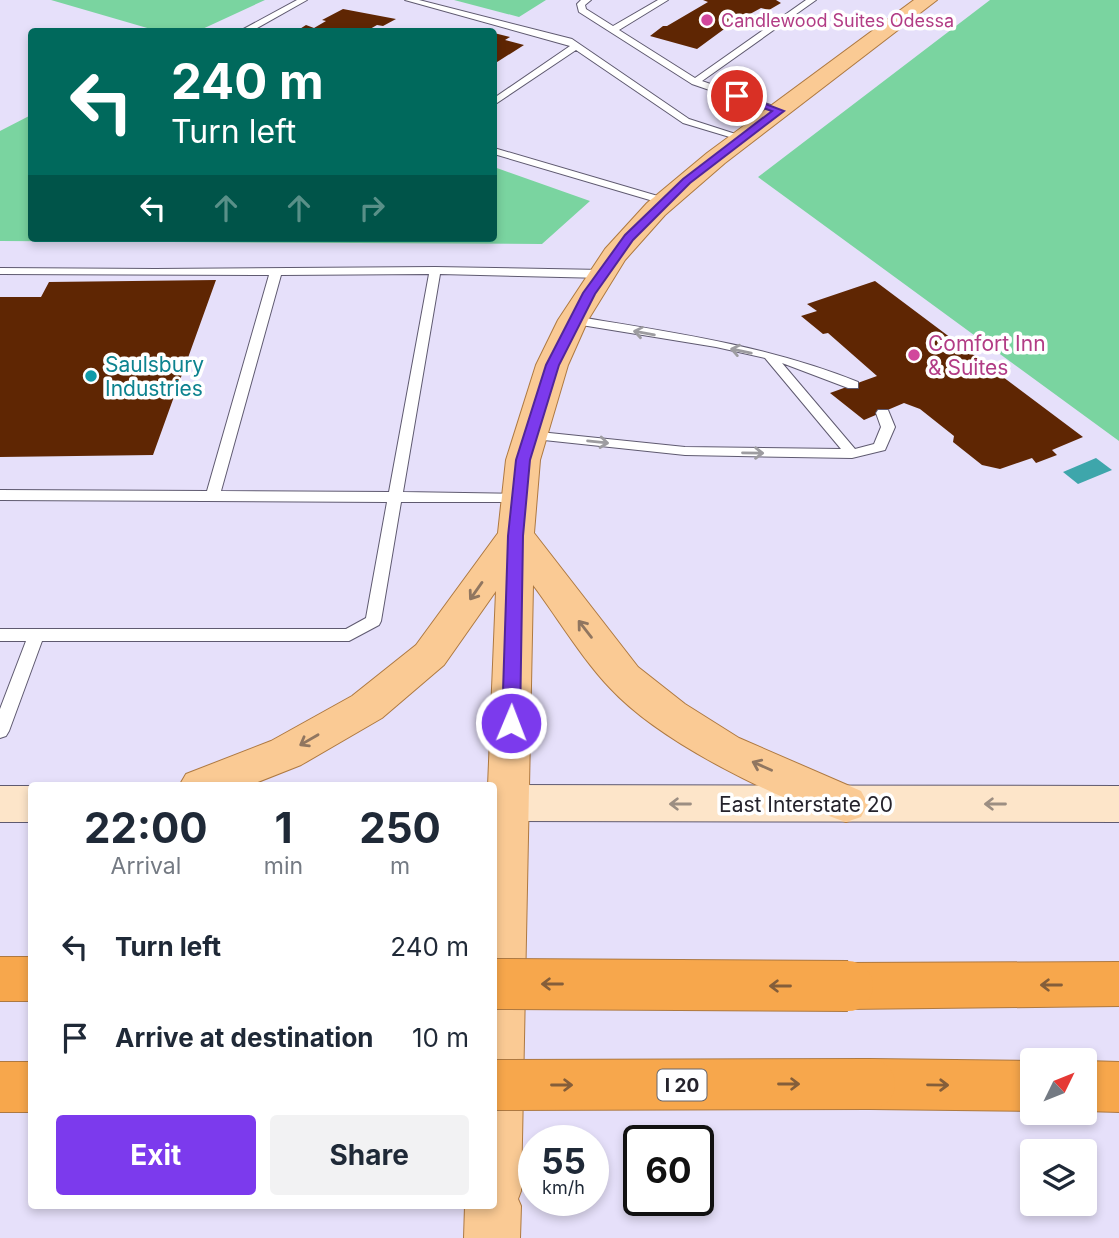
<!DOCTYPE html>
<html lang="en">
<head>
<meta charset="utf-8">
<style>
	:root { --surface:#fff; --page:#f2f2f3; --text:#1f2937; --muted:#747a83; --accent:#7c3aed }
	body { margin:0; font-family:Inter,sans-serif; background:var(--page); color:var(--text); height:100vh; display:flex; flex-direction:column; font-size:26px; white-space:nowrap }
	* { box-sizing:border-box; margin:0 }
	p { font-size:23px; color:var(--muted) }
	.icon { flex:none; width:38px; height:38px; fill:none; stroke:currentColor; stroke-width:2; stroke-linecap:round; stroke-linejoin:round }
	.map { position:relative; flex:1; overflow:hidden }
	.sheet { position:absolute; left:28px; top:782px; width:469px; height:427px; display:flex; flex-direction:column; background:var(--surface); border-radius:7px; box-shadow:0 4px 10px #0003 }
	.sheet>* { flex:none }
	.top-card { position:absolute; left:28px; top:28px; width:469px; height:214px; border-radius:7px; box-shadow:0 4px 10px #0003; background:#00695c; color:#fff; overflow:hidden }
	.needle { width:46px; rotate:47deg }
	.buttons { position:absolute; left:1020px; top:1048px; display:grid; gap:14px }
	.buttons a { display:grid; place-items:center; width:77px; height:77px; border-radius:7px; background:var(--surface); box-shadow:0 4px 10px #0003; font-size:35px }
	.speed { position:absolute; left:518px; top:1125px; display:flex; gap:14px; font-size:35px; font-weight:700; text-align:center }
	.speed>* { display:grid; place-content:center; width:91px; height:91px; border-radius:50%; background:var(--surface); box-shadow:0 4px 10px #0003; line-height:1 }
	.speed small { font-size:18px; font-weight:400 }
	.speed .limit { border:4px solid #111; border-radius:10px; background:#fff; color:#111 }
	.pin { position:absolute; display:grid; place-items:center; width:60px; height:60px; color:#fff; margin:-30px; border:4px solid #fff; border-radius:50%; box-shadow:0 2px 7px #0007 }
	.me { position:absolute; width:77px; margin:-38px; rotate:1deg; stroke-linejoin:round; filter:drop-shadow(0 0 5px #0008) }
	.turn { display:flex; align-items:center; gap:24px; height:147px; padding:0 28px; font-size:32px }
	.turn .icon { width:91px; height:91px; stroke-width:2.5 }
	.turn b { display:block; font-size:49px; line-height:60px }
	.lanes { display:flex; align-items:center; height:66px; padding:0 28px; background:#0003; justify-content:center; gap:35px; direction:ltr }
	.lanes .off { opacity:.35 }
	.eta { display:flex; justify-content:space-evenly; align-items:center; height:119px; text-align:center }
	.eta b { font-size:42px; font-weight:700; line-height:49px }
	.button { display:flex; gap:14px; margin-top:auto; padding:14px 28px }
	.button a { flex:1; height:80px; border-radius:7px; background:var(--accent); color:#fff; font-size:28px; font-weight:700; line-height:80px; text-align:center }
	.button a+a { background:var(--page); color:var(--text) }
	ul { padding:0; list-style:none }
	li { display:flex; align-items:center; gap:21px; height:91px; padding:0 28px }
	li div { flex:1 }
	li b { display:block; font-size:26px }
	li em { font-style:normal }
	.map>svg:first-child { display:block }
	.green { fill:#7ad4a0 }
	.water { fill:#3ea6ab }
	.building { fill:#5f2603 }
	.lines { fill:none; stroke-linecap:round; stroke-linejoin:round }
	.service-casing { stroke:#5f5a70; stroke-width:2 }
	.secondary-casing { stroke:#5f5a70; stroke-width:2 }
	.primary-casing { stroke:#ae7941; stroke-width:2 }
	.motorway-casing { stroke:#ae7941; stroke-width:2 }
	.service { fill:#fff; fill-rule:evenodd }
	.secondary { fill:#fde5c9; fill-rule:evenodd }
	.primary { fill:#faca94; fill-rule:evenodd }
	.motorway { fill:#f7a74c; fill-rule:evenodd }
	.motorway-bridge-casing { stroke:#ae7941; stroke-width:52; stroke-linecap:butt }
	.motorway-bridge { stroke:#f7a74c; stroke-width:50 }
	.oneway { stroke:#9d9ca0 }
	.oneway2 { stroke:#907660 }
	.oneway3 { stroke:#9c8e82 }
	.oneway4 { stroke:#845e3a }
	.route { fill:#7c3aed; stroke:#51269a; stroke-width:2 }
	.hotel-dot { fill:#d1479c; stroke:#fff; stroke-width:2.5 }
	.culture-dot { fill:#0f9aa8; stroke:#fff; stroke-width:2.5 }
	.labels { text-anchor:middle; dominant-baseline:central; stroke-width:7; stroke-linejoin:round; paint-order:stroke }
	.far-hotel-label { font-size:18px; fill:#b23c85; stroke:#fff; text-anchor:start }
	.shield { fill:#fff; stroke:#66656b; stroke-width:2 }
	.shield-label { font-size:19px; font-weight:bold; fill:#25232c }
	.hotel-label { font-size:21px; fill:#b23c85; stroke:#fff; text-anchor:start }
	.culture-label { font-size:21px; fill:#0d838f; stroke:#fff; text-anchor:start }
	.street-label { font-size:21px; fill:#25232c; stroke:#fff }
</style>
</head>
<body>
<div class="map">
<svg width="1119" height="1238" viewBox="0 0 1119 1238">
	<rect width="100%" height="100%" fill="#e6e0fa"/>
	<!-- green -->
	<path class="green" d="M51 0H265L198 31 161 32Z
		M454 0H546L519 17Z
		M990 0H1119V441L758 177Z
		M31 115 32 238H494V167L590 201 542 244 0 241V131Z"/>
	<!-- water -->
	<path class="water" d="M1096 458 1112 470 1078 484 1063 472Z"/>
	<!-- building -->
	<path class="building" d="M703 0H776L781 3 769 10 761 8 750 14 746 13 697 49 650 36 663 26H667L708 2Z
		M343 9 396 19 383 26 377 25 370 29 377 32H295L306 25 314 28 326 21 322 20Z
		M494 33 510 37 505 40 524 45 494 64Z
		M216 280 153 455 0 457V297H41L49 282Z
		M875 281 1083 437 1052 450 1057 455 1036 463 1032 458 1000 469 982 465 953 442 954 436 920 409 904 403 864 420 830 393 877 376 828 333 823 334 801 316 817 311 807 304Z"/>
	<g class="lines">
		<!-- service casing -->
		<g class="service-casing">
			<path id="service" d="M297 0H307L250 32H238Z
				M405 0H419L572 39 689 119 748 138 743 141 683 123 576 50 494 105V98L570 46Z
				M581 0H591L585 5 586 9 613 26 658 0H668L619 30 695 78 806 0H816L702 81 782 109V113L779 114 692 84 579 12 577 4Z
				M494 148 668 199 669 201 660 203 494 154Z
				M435 267 603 270 609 274 603 278 440 274 403 492 519 494 526 499 524 502H401L381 621 379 625 349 641H42L9 731 6 736 0 738V709L26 641H0V629H346L366 618 387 502 0 500V490L207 491 269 275 0 274V268L155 269ZM429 274 389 492 221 491 281 275Z
				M573 316C670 332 766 345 858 382V388H848L782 363 855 449 874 444 881 427 876 413 878 410H888L895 427 885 450 852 458 685 455 525 438 523 435 525 432 530 431 685 447 841 449 765 358 716 347 569 323 567 320Z"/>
		</g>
		<!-- secondary casing -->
		<g class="secondary-casing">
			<path id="secondary" d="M494 785 1119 786V822L494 821Z
				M0 786H32V822H0Z"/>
		</g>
		<!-- primary casing -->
		<g class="primary-casing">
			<path id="primary" d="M914 0H937L725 163 665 215 625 260 588 320 568 365 540 460 534 533 638 667 685 704 739 738 861 791 868 804 861 817 846 822C774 797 662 744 610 688 583 660 557 617 533 585L521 1191 518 1199 521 1206 520 1238H464L465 1206H494V786H488L496 591 444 665 382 718 301 765 248 786H179L186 774 271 741 352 696 416 645 498 533 506 460 536 365 558 320 605 249 647 203 707 153Z"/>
		</g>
		<!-- motorway casing -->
		<g class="motorway-casing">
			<path id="motorway" d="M0 957H32V1001H0Z
				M1119 962V1006L848 1009 831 1002 823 986 831 970 848 963Z
				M870 1059 1032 1061V1111L870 1109 852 1102 844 1084 852 1066Z
				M1085 1061 1119 1062V1112L1085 1111Z
				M0 1062H32V1112H0Z"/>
		</g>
		<!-- service -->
		<use href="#service" class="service"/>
		<!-- secondary -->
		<use href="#secondary" class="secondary"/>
		<!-- primary -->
		<use href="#primary" class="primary"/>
		<!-- motorway -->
		<use href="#motorway" class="motorway"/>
		<!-- motorway-bridge casing -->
		<g class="motorway-bridge-casing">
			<path id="motorway-bridge" d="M494 984 848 986
				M494 1085 870 1084"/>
		</g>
		<!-- motorway-bridge -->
		<use href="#motorway-bridge" class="motorway-bridge"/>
	</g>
	<!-- one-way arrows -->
	<defs><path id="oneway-shaft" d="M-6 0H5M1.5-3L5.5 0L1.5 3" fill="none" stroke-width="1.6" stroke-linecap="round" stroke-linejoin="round" transform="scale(1.75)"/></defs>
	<g class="oneway">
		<use href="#oneway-shaft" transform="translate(644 333) rotate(-170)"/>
		<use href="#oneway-shaft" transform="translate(741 351) rotate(-168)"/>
		<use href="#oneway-shaft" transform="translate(598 442) rotate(6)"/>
		<use href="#oneway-shaft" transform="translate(753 453) rotate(1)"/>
	</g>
	<g class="oneway2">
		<use href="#oneway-shaft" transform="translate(476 591) rotate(125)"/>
		<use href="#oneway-shaft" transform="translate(585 629) rotate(-128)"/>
		<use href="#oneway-shaft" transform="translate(309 740) rotate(150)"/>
		<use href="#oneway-shaft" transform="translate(762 766) rotate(-156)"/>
	</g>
	<g class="oneway3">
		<use href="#oneway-shaft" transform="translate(680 804) rotate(-180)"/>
		<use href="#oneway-shaft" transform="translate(995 804) rotate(180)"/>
	</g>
	<g class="oneway4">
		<use href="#oneway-shaft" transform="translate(552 984) rotate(-180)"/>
		<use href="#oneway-shaft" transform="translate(1051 985) rotate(180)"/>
		<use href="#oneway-shaft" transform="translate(780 986) rotate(-180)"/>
		<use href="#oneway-shaft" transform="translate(789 1084)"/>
		<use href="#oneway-shaft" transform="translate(562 1085)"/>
		<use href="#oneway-shaft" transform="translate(938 1085) rotate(1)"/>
	</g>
	<!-- route -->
	<path class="route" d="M737 93 784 111 690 183 633 240 595 294 559 365 530 460 523 536 520 723 517 728H505L502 723 508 536 516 460 546 365 583 293 625 235 683 179 772 111 733 98 732 96Z"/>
	<!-- markers -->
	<g class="hotel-dot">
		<circle cx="707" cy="20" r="7"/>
		<circle cx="914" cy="355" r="7"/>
	</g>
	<circle class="culture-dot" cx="91" cy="376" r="7"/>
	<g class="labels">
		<!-- far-hotel labels -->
		<g class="far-hotel-label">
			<text x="721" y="20">Candlewood Suites Odessa</text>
		</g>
		<!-- shield labels -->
		<rect class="shield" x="657.5" y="1069.5" width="49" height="31" rx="5"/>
		<g class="shield-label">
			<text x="682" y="1085">I 20</text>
		</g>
		<!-- hotel labels -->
		<g class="hotel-label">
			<text x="928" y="343">Comfort Inn<tspan x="928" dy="24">&amp; Suites</tspan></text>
		</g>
		<!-- culture labels -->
		<g class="culture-label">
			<text x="105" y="364">Saulsbury<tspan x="105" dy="24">Industries</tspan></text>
		</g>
		<!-- street labels -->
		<g class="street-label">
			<text x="806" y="804">East Interstate 20</text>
		</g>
	</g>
</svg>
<div class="buttons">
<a><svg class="needle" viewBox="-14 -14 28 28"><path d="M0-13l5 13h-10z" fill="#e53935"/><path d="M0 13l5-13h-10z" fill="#747a83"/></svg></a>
<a><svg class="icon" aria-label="layers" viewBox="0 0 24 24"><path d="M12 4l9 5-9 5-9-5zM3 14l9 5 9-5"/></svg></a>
</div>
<div class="speed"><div>55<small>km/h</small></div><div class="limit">60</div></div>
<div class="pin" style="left:737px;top:96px;background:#d93025"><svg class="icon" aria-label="arrive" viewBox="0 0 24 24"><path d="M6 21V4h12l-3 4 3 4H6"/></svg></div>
<svg class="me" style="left:511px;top:723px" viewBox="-20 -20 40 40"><circle r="17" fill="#7c3aed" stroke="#fff" stroke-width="3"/><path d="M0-11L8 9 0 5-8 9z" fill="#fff"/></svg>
<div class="top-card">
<div class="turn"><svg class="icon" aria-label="left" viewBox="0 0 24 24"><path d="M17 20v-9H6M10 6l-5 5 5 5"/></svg><div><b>240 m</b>Turn left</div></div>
<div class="lanes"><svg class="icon" aria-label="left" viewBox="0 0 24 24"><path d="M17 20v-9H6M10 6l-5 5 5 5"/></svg><svg class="icon off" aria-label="ahead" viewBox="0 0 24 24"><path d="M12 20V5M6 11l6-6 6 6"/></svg><svg class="icon off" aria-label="ahead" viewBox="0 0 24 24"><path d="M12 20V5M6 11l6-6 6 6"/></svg><svg class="icon off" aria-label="right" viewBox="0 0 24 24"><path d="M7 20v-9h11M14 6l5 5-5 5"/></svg></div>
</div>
<section class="sheet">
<div class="eta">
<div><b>22:00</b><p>Arrival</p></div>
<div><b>1</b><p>min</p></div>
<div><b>250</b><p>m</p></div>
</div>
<ul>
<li><svg class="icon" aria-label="left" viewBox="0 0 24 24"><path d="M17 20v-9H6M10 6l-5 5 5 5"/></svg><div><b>Turn left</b></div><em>240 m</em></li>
<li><svg class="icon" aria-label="arrive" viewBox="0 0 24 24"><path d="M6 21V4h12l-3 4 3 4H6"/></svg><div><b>Arrive at destination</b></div><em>10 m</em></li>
</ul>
<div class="button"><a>Exit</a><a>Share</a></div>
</section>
</div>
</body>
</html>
